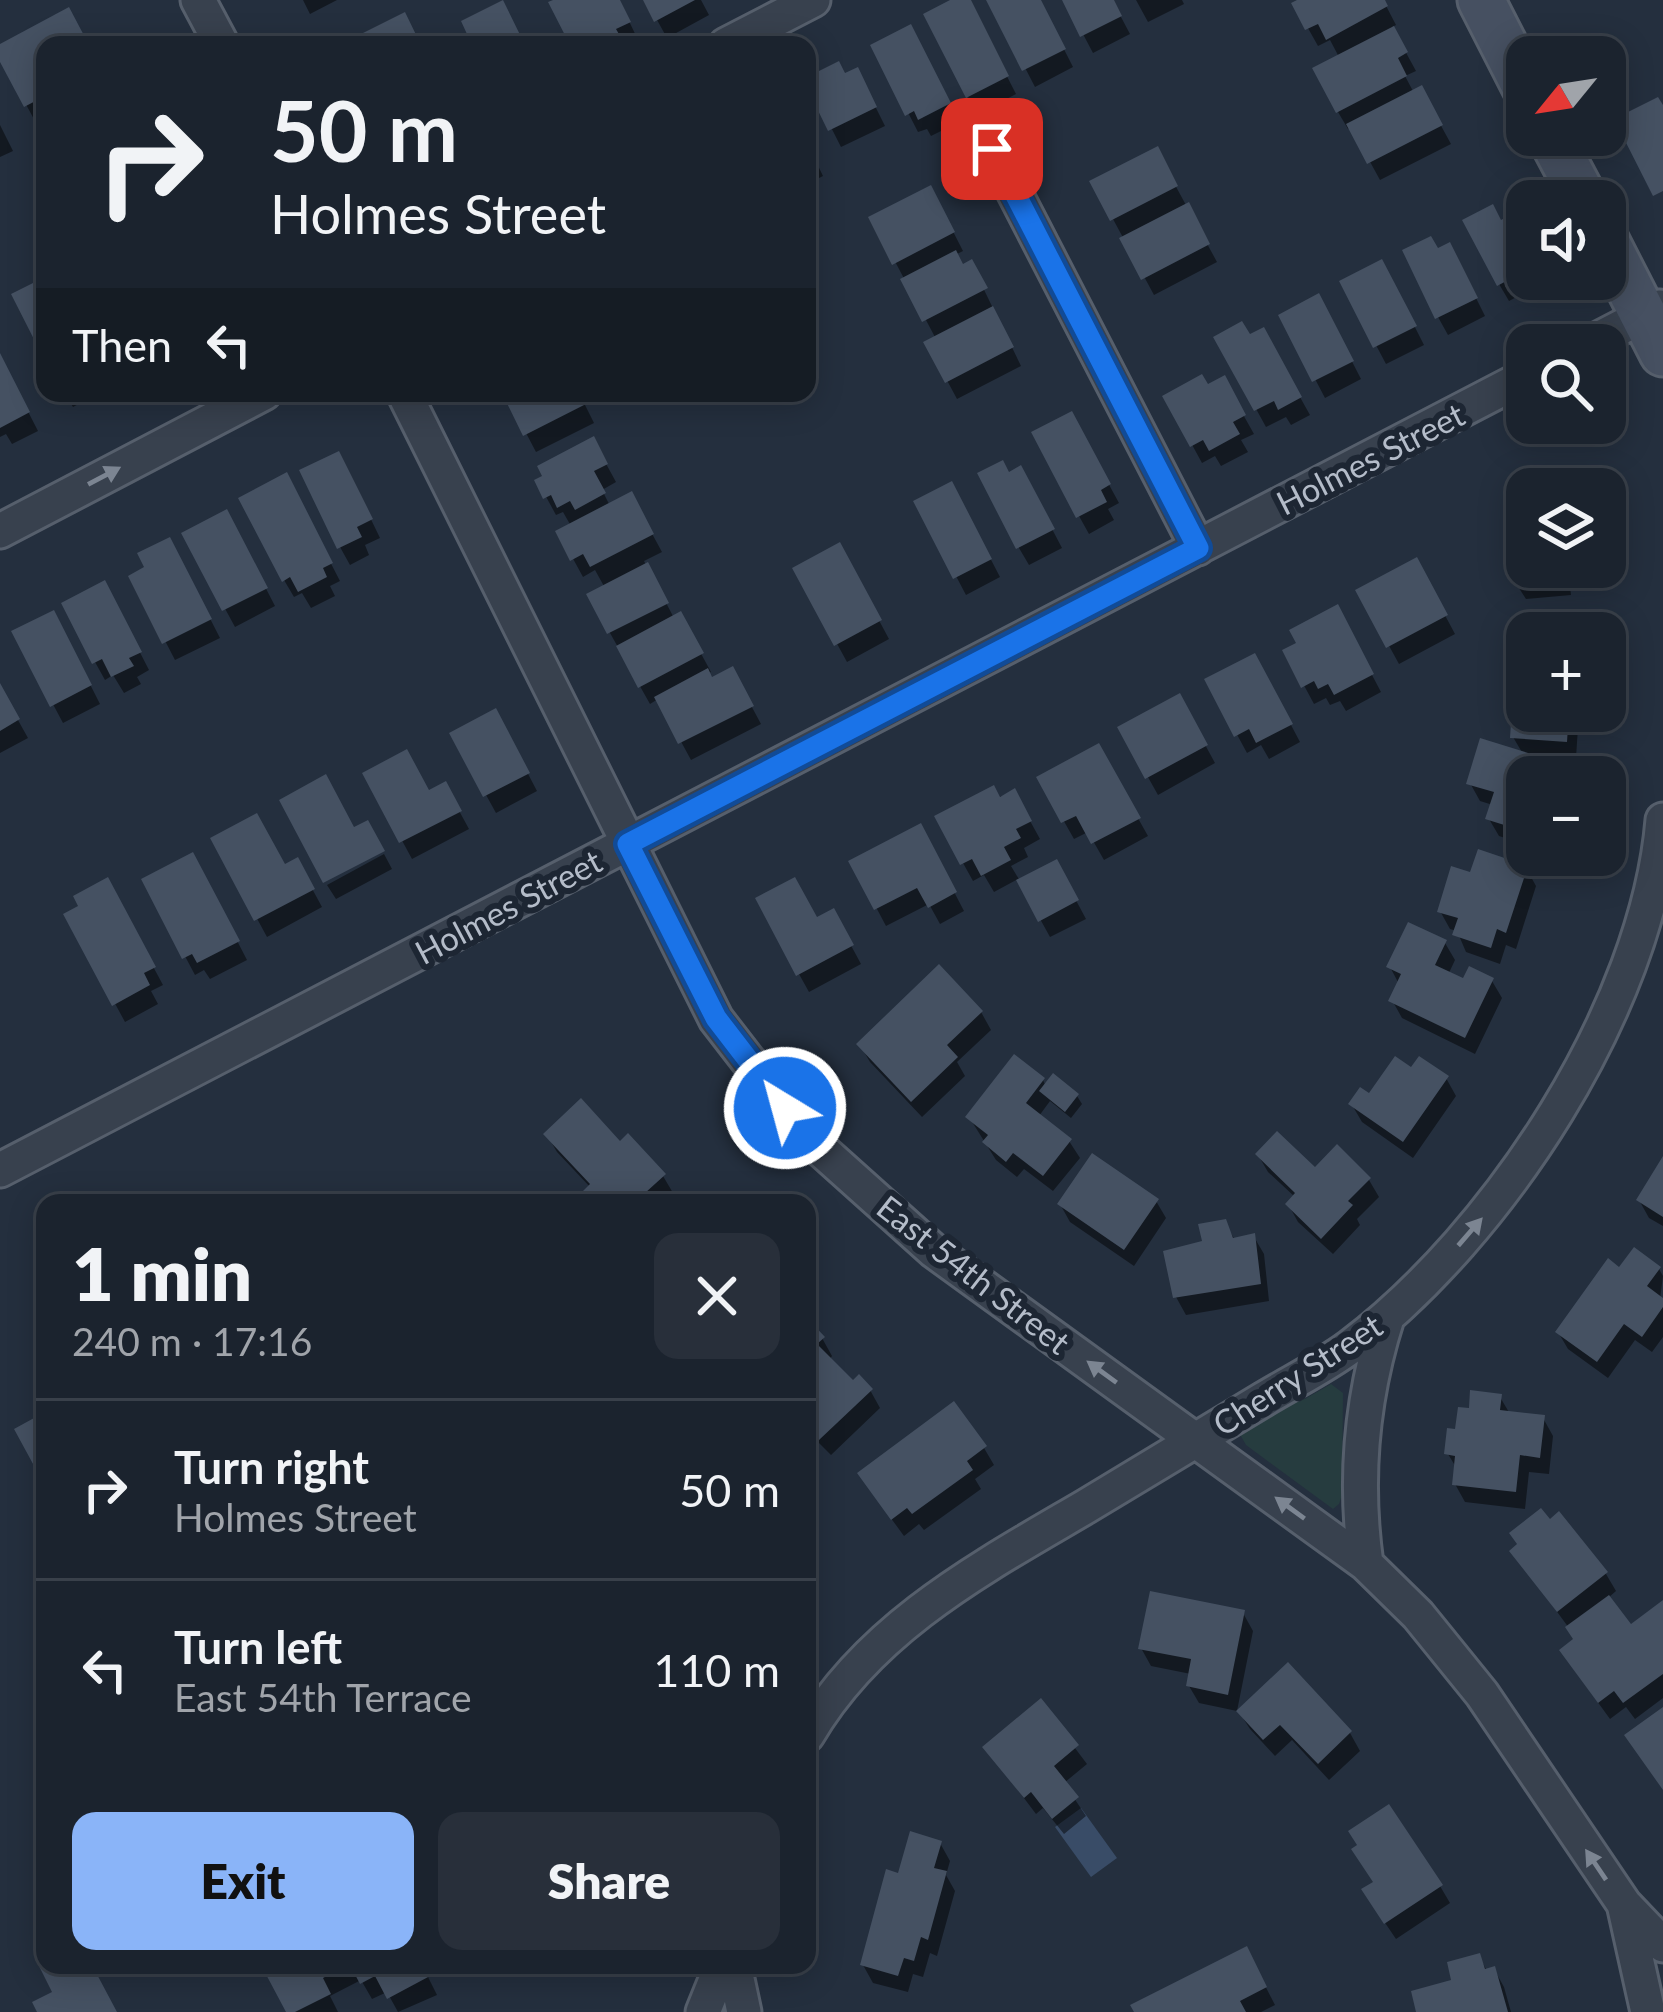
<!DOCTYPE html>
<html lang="en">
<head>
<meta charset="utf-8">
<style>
	:root { --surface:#1b232e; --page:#282f3a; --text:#f1f3f6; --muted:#a0a4aa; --line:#39404a; --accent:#8ab4f8 }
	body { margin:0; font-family:Lato,sans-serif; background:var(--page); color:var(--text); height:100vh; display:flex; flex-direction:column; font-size:45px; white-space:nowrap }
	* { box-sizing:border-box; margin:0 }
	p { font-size:39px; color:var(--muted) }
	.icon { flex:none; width:66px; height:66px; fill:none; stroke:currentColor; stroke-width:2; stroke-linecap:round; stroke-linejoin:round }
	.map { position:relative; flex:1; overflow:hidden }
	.drawer { position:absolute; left:36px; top:1194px; width:780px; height:780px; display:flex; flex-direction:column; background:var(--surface); border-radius:24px; box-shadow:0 6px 30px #0003,0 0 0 3px var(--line) }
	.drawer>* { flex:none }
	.guide { position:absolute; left:36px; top:36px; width:780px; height:366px; border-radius:24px; box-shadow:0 6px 30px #0003,0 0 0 3px var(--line); background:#1b232e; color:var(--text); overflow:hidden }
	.needle { width:78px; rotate:240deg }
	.controls { position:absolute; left:1506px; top:36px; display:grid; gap:24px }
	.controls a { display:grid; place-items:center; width:120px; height:120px; border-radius:24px; background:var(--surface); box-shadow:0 6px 30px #0003,0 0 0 3px var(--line); font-size:60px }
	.pin { position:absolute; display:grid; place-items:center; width:102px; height:102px; color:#fff; margin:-51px; border-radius:24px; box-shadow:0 6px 18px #0006 }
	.me { position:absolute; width:132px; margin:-66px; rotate:323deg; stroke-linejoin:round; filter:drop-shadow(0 0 9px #0008) }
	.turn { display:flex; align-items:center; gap:42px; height:252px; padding:0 36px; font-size:54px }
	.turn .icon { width:156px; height:156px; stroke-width:2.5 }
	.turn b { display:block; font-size:84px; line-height:102px }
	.then { display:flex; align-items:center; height:114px; padding:0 36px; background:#0003; gap:24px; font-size:45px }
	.round { display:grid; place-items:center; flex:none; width:126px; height:126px; border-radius:24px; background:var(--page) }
	.summary { display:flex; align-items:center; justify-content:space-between; height:204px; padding:0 36px }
	h1 { font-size:72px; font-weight:800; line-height:90px }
	.button { display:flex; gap:24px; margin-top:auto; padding:24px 36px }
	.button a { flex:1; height:138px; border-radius:24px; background:var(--accent); color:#111; font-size:48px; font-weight:800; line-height:138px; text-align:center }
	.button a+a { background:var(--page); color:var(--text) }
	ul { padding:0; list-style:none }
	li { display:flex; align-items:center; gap:36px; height:180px; padding:0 36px; border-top:3px solid var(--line) }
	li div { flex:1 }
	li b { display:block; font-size:45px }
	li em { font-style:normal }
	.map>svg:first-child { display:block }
	.green { fill:#263c3f }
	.water { fill:#394c67 }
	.shadow { fill:#0007 }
	.building { fill:#455162 }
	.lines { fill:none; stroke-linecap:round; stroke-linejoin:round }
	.street-casing { stroke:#565f6c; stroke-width:39 }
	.secondary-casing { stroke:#565f6c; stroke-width:51 }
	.street { stroke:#38414e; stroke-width:33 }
	.secondary { stroke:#465061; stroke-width:45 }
	.oneway { fill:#7c8592 }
	.route-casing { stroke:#114b97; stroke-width:30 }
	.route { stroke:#1a73e8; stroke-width:21 }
	.labels { text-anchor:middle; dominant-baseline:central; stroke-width:12; stroke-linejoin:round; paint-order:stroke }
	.street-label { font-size:33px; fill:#b4bcc9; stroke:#1d2633 }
</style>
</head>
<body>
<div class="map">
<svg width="1663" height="2012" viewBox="0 0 1663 2012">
	<rect width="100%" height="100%" fill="#242f3e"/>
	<!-- green -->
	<path class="green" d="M1331 1384 1343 1393 1342 1495 1339 1504 1333 1509 1246 1445 1238 1431 1270 1408 1305 1399Z"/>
	<!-- water -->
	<path class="water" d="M1081 1808 1117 1858 1091 1877 1055 1827Z"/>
	<!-- shadow -->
	<path class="shadow" d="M303 0H337L310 14Z
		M560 0H619L638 40 629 45H573Z
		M646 0H701L709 15 667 38Z
		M957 0H968L1016 94 978 114 968 97Z
		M990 0H1039L1073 67 1035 87Z
		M1065 0H1112L1130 34 1093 53Z
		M1136 0H1182L1184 4 1148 22Z
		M1304 0H1383L1396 25 1392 27 1416 71 1405 76 1414 93 1421 89 1451 144 1380 180 1351 127 1348 129 1338 112 1339 57 1330 40 1318 46 1295 5Z
		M68 11 87 45H45V119L36 123 0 56V47Z
		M920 45 959 122 931 136 927 129 918 132 874 46Z
		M844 76 866 88 885 126 841 147 807 80Z
		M0 125 13 151 0 157Z
		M807 143 823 176 807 184Z
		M1156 150 1217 262 1154 295 1093 182Z
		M940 206 963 251 955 255 962 268 971 263 1021 366 957 399 927 343 936 339 872 218Z
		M1527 242V279L1547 281 1509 301 1499 284Z
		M1437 252 1459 264 1485 316 1448 335 1438 317Z
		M1391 280 1424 345 1386 364 1343 283Z
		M1328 315 1361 379 1325 398 1282 316Z
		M1263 331 1310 415 1291 425 1286 417 1266 427 1217 338H1249Z
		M0 357 38 431 12 444 6 434 0 437Z
		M1223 379 1254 434 1241 440 1248 452 1221 466 1215 456 1202 463 1166 397 1207 388Z
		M65 393H99L73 407Z
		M505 393H579L594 423 536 452Z
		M1071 415 1119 503 1108 509 1114 520 1089 534 1079 516Z
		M593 440 616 482 602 490 610 506 631 495 662 552 644 561 674 618 680 615 711 672 708 673 712 680 732 670 761 724 691 760 658 699 650 704 610 633 591 595 605 588 595 570 583 577 559 533 571 526 563 512 556 515 538 482Z
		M348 472 380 538 365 545 369 555 350 565 340 547Z
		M1009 475 1030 487 1062 548 1029 565 1019 548Z
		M295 494 340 581 330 586 335 596 311 608 302 593 294 597 284 580Z
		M917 502H961L1000 577 966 595Z
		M1527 503V567H1568L1571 595 1526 599 1515 582 1519 521Z
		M236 531 275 606 235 627 185 535Z
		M839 546 889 639 847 662 796 569Z
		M179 558 220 638 175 660 132 577Z
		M1416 561 1455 634 1399 664 1359 591Z
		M114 602 149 670 137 677 141 684 124 693 113 675 105 680 95 662Z
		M1346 626 1381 692 1346 711 1340 701 1330 705 1326 698 1314 704 1286 652Z
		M63 631 100 704 63 723 15 633Z
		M1527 664V711H1579L1576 758 1536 756 1552 763 1560 777H1527V845L1499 836 1489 819 1493 805 1480 801 1470 783 1523 754 1513 737Z
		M1264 674 1300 742 1269 759 1261 745 1247 753 1208 681Z
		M0 688 28 738 0 753Z
		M1179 697 1215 763 1158 795 1121 729Z
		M505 730 537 791 496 813 453 735Z
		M1098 747 1148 836 1104 860 1088 832 1074 839 1040 779Z
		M366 774 428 793 445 785 469 829 412 859Z
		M1014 792 1040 839 1024 848 1028 857 1011 866 1020 881 1056 863 1086 919 1050 937 1018 879 994 892 984 875 973 881 938 818Z
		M214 839 284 868 297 861 322 907 267 937Z
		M929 844 964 911 940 924 929 904 886 926 852 862Z
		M384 854 392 869 336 899 327 885Z
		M1526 868 1536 886 1516 949 1506 945 1500 964 1466 952 1457 931 1450 929 1440 911 1472 876Z
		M202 873 247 960 210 979 204 970 195 975 145 881Z
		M107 881 163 985 151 991 158 1004 125 1022 67 915 82 907Z
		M833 912 861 964 809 992 799 974 816 921Z
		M1445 943 1455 960 1448 975 1464 982 1492 981 1502 998 1475 1054 1402 1018 1392 1000 1399 984 1390 967Z
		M981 1012 991 1030 957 1062 965 1076 922 1117 870 1062 860 1045Z
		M1412 1072 1446 1078 1456 1096 1413 1158 1362 1122 1352 1105Z
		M1043 1080 1046 1087 1077 1096 1082 1104 1071 1118 1050 1101 1039 1116 1069 1141 1080 1158 1053 1191 1024 1169 1017 1177 996 1160 969 1117Z
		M547 1135 620 1145 663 1176 673 1193 663 1203H575L591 1188 557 1152Z
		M1258 1155 1315 1171 1369 1180 1379 1197 1357 1219 1360 1225 1333 1254 1298 1222 1288 1204 1295 1197 1268 1172Z
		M1663 1162V1226L1649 1218 1639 1200Z
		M1156 1201 1166 1218 1134 1266 1070 1222 1060 1204Z
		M1224 1222 1235 1240 1254 1237 1264 1254 1269 1301 1186 1315 1176 1297 1205 1243Z
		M1659 1269 1663 1276 1660 1299 1663 1301V1337L1652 1352 1635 1340 1608 1378 1568 1349 1558 1332 1620 1271Z
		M807 1322 822 1338 832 1356 829 1360 852 1384 870 1390 880 1408 831 1455 807 1431Z
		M1500 1397 1510 1414 1543 1418 1553 1436 1549 1474 1529 1472 1525 1509 1465 1502 1455 1484 1457 1469 1448 1454 1458 1432Z
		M984 1448 994 1465 975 1479 981 1489 924 1530 919 1524 904 1536 871 1491Z
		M1559 1515 1606 1574 1616 1591 1608 1598 1630 1628 1663 1605V1698L1635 1719 1626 1707 1610 1719 1573 1668 1576 1641 1569 1628 1513 1552Z
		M1243 1613 1253 1631 1237 1711 1199 1703 1189 1686 1191 1674 1151 1666 1141 1648Z
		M1288 1667 1350 1733 1360 1751 1329 1780 1292 1740 1275 1756 1250 1729 1239 1712Z
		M1041 1703 1087 1764 1064 1783 1086 1816 1064 1834 1043 1808 1036 1814 986 1748Z
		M940 1843 950 1861 946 1875 955 1891 937 1956 930 1953 923 1977 913 1974 908 1992 873 1983 863 1965 900 1877Z
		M1440 1886 1450 1903 1396 1939 1375 1908Z
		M1479 1956 1487 1971 1494 1969 1504 1987 1511 2012H1419Z
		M265 1965H422L437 1995 398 2012 387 1992 372 1999 361 1980 330 1996 338 2012H289Z
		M1256 1968 1275 2005 1261 2012H1137Z"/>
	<!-- building -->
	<path class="building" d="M503 0 525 45H472L461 21Z
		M553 0H620L631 22 616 29 623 41 615 45H570L548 2Z
		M643 0H695L654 22Z
		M950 0H971L1009 76 966 98 923 14Z
		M986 0H1041L1066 49 1022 71Z
		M1062 0H1114L1122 16 1080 37Z
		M1297 0H1385L1388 6 1326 40 1318 24 1305 30 1291 3Z
		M69 7 89 45H45V96L24 107 0 62V44Z
		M405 12 421 45H339Z
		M911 24 951 103 918 120 914 111 905 116 870 45Z
		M1394 26 1408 52 1398 58 1407 76 1336 113 1312 68Z
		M839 61 845 73 858 67 877 107 828 131 807 88V77Z
		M1422 85 1443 125 1367 164 1346 124Z
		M1658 97 1663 105V191L1653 196 1614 119Z
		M1158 146 1178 186 1110 221 1089 181Z
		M931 185 955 232 892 265 868 217Z
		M1189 202 1210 244 1141 280 1119 238Z
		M1493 204 1501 220 1514 213 1527 238V270L1497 286 1462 220Z
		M1431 236 1438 248 1450 242 1478 298 1435 319 1402 250Z
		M956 250 963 264 972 259 988 288 922 322 900 279Z
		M1382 259 1417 326 1373 348 1339 281Z
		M37 281 45 293V361L11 294Z
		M1319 293 1354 361 1312 382 1278 315Z
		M993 306 1014 347 945 383 923 342Z
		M1242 321 1250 334 1264 327 1302 397 1278 410 1274 401 1254 411 1213 337Z
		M0 353 30 412 0 428Z
		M1202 374 1208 384 1225 375 1246 415 1233 422 1240 434 1209 451 1203 440 1190 447 1162 396Z
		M502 393H581L586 404 523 436Z
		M1072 411 1111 484 1101 490 1107 502 1076 518 1031 432Z
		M594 436 608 464 594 471 606 493 575 510 570 501 557 508 551 495 543 499 534 480 542 476 537 466Z
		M339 451 373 519 357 527 362 537 337 549 299 470Z
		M1003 460 1009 472 1021 465 1055 529 1016 549 977 473Z
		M287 472 333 563 323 568 327 577 298 592 290 577 282 582 238 498Z
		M952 481 992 559 953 579 913 501Z
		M632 491 654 534 590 567 583 554 570 561 555 531Z
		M1527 500V567H1562L1563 578 1512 583 1507 519 1516 518 1514 501Z
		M227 509 268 588 222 611 181 533Z
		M170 537 212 619 162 644 128 576 144 567 137 553Z
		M840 542 882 620 834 646 792 568Z
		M1417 557 1448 615 1386 648 1355 590Z
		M648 562 669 603 607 634 586 594Z
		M105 580 142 652 129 658 134 666 111 677 102 659 92 664 61 603Z
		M1338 604 1374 674 1334 695 1328 684 1318 689 1314 681 1301 688 1282 650 1296 643 1289 630Z
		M54 610 92 685 50 707 11 631Z
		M681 611 704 653 638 688 616 646Z
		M1255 653 1293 724 1256 743 1249 729 1234 737 1204 679Z
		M1515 660 1527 661V711H1569L1567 742 1510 738Z
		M733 666 754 706 678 744 654 697 708 668 712 677Z
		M0 683 20 719 0 731Z
		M1180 693 1208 745 1145 779 1117 727Z
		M496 708 530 773 483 797 449 733Z
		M1480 738 1554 761 1549 777H1527V832L1485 819 1494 792 1466 784Z
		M1099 743 1141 818 1091 844 1076 816 1061 823 1036 777Z
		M407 749 429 790 446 781 462 811 399 843 362 773Z
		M326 774 354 827 368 820 385 851 323 883 279 800Z
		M994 785 1000 797 1015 788 1032 821 1016 829 1021 838 1004 847 1011 860 981 876 972 859 960 865 934 816Z
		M257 813 285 864 298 857 315 889 254 921 210 838Z
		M921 823 957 892 928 908 917 888 874 910 848 861Z
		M1478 849 1528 866 1506 933 1497 929 1491 948 1452 935 1458 918 1437 912 1451 866 1470 872Z
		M193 852 240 941 197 963 192 954 182 959 141 879Z
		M1057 859 1079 900 1038 922 1016 880Z
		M108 877 156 967 144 973 150 985 112 1006 63 914 78 906 73 896Z
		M795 877 817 917 834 908 854 945 796 976 755 898Z
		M1408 922 1447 940 1435 965 1463 978 1469 966 1494 978 1465 1038 1388 1001 1401 974 1386 967Z
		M939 964 983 1011 947 1045 958 1057 911 1102 856 1044Z
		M1014 1054 1045 1078 1026 1103 1072 1139 1043 1176 1013 1153 1006 1162 982 1142 988 1135 965 1117Z
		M1395 1056 1411 1067 1419 1056 1449 1076 1403 1142 1348 1104 1360 1087 1369 1093Z
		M1053 1073 1079 1094 1065 1112 1039 1091Z
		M581 1098 620 1141 628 1133 666 1174 634 1203H571L590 1184 543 1134Z
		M1277 1131 1315 1167 1337 1144 1371 1178 1348 1201 1353 1205 1321 1239 1285 1204 1295 1193 1255 1154Z
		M1092 1153 1159 1199 1124 1250 1057 1204Z
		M1663 1156V1217L1636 1200Z
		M1226 1219 1233 1238 1255 1233 1261 1284 1173 1298 1163 1251 1202 1241 1198 1224Z
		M1634 1247 1661 1267 1647 1286 1663 1298V1307L1642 1337 1624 1324 1597 1362 1555 1332 1608 1258 1619 1267Z
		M807 1318 825 1337 817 1344 853 1380 859 1374 873 1389 819 1440 807 1427Z
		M1470 1390 1502 1394 1500 1410 1545 1415 1540 1458 1520 1455 1516 1492 1452 1485 1455 1456 1444 1454 1447 1428 1455 1429 1458 1407 1469 1408Z
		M954 1401 987 1446 967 1461 973 1470 912 1514 907 1508 891 1520 857 1473Z
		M45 1412V1486L14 1429Z
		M1541 1508 1550 1519 1559 1511 1608 1572 1557 1612 1509 1551 1517 1544 1509 1533Z
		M1150 1591 1245 1610 1228 1695 1186 1686 1191 1659 1138 1649Z
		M1609 1595 1631 1624 1663 1600V1674L1623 1703 1614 1691 1598 1703 1559 1650 1573 1639 1565 1627Z
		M1288 1662 1352 1731 1318 1764 1280 1725 1263 1740 1236 1711Z
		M1041 1698 1079 1745 1054 1766 1079 1797 1052 1819 1031 1792 1024 1798 982 1747Z
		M1663 1707V1790L1624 1735Z
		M1389 1804 1443 1885 1384 1924 1361 1889 1373 1882 1351 1849 1357 1845 1348 1831Z
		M910 1831 942 1841 934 1868 947 1871 928 1940 921 1937 914 1961 904 1958 898 1976 860 1965 886 1869 898 1873Z
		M1247 1946 1267 1987 1240 2001 1246 2012H1134L1130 2005Z
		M1480 1953 1485 1969 1495 1966 1508 2012H1416L1411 1991 1451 1980 1447 1962Z
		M45 1955V1965H92L117 2012H37L32 2002 52 1992 36 1960Z
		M261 1965H348L323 1978 331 1994 295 2012H286Z
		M350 1965H424L430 1976 387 1999 375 1976 360 1984Z"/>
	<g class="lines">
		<!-- street casing -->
		<g class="street-casing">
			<path id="street" d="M198 0 222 45
				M726 45 813 0
				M992 149 1198 548
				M1587 345 1660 307
				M404 393 716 1019 808 1138 934 1251 1366 1564 1418 1615 1482 1694 1624 1904 1648 2012
				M0 531 264 393
				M0 1170 1527 376
				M1366 1564C1354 1479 1361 1399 1387 1318
				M807 1735C870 1627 981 1568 1085 1507 1145 1471 1204 1435 1264 1399 1292 1382 1323 1367 1350 1347 1499 1234 1647 1009 1663 820
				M1624 1904 1663 1945
				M734 1965 744 2012
				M703 2012 722 1965"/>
		</g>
		<!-- secondary casing -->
		<g class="secondary-casing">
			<path id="secondary" d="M1481 0 1527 90
				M1550 135 1585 201
				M1605 240 1663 353"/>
		</g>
		<!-- street -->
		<use href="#street" class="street"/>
		<!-- secondary -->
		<use href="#secondary" class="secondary"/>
	</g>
	<!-- one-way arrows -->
	<defs><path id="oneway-solid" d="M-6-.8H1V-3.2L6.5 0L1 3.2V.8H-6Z" transform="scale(3)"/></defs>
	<g class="oneway">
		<use href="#oneway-solid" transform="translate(104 476) rotate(-28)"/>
		<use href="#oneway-solid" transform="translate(1470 1232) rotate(-49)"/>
		<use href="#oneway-solid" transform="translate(1102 1372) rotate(-144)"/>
		<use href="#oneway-solid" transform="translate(1290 1508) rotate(-144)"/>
		<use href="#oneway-solid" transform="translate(1596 1865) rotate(-124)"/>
	</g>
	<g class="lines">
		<!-- route casing -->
		<g class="route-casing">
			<path id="route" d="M785 1108 716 1018 628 844 1198 548 992 149"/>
		</g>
		<!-- route -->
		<use href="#route" class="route"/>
	</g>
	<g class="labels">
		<!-- street labels -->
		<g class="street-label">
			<text transform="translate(1370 458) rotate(-27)">Holmes Street</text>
			<text transform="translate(508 906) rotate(-28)">Holmes Street</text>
			<text transform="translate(974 1274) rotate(38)">East 54th Street</text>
			<text transform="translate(1297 1374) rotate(-33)">Cherry Street</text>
		</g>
	</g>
</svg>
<div class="controls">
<a><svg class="needle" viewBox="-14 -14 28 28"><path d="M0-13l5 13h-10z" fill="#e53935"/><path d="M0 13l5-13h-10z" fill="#a0a4aa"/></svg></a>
<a><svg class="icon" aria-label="sound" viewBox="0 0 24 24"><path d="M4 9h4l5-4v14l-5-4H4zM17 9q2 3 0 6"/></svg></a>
<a><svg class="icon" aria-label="search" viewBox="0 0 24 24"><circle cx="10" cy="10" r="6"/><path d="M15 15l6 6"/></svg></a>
<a><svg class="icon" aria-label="layers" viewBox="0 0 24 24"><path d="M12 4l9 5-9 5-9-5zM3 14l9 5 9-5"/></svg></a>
<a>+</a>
<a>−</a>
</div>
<div class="pin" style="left:992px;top:149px;background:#d93025"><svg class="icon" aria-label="arrive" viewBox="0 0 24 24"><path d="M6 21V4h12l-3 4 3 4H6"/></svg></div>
<svg class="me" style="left:785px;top:1108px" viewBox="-20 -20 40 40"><circle r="17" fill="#1a73e8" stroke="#fff" stroke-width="3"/><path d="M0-11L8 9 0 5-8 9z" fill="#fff"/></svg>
<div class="guide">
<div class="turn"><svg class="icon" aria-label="right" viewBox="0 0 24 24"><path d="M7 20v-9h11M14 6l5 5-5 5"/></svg><div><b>50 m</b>Holmes Street</div></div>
<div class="then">Then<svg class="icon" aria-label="left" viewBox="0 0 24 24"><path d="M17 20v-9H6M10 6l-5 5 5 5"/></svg></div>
</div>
<section class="drawer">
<div class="summary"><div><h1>1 min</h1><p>240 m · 17:16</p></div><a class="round"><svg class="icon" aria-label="close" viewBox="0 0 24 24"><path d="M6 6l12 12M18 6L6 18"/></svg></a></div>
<ul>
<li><svg class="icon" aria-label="right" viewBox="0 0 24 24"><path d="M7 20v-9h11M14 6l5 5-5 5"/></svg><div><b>Turn right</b><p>Holmes Street</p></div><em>50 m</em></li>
<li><svg class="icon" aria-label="left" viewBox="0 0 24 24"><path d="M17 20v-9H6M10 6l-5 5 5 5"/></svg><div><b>Turn left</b><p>East 54th Terrace</p></div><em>110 m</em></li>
</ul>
<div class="button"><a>Exit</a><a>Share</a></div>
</section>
</div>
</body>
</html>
